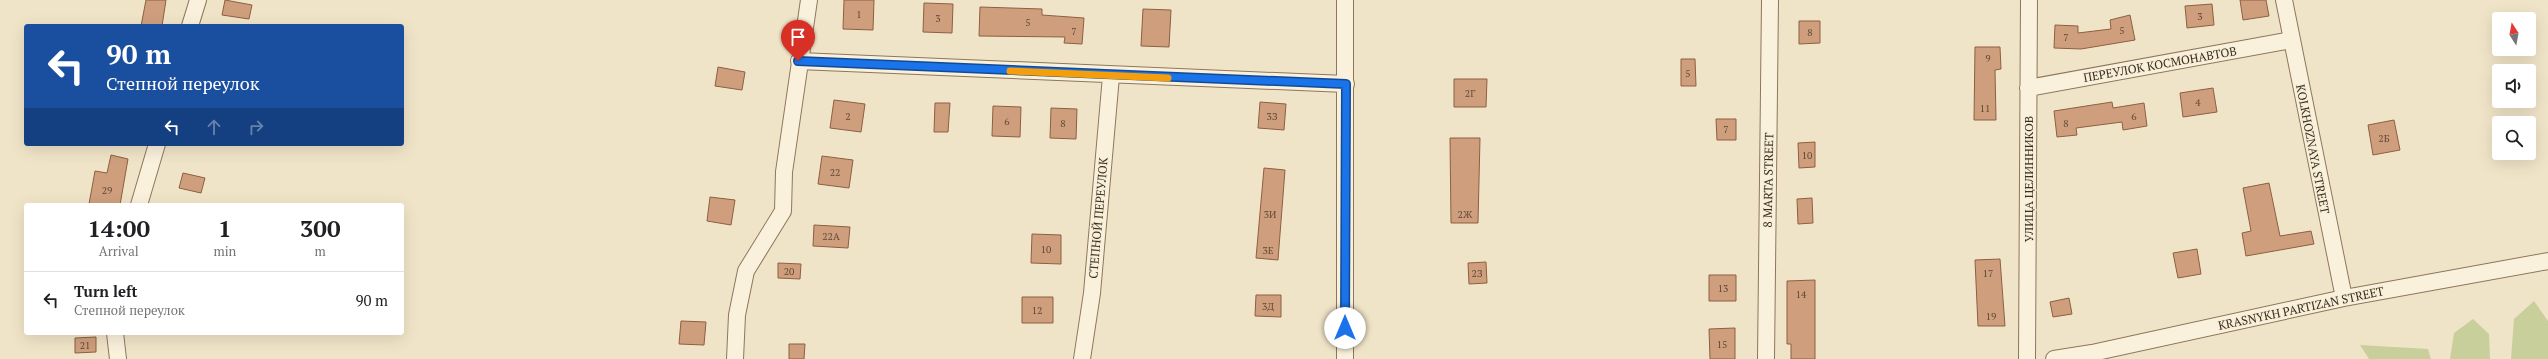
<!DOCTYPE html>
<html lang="en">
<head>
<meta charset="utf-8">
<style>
	:root { --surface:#fff; --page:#f6f6f6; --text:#202124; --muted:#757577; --line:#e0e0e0 }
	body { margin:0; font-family:"PT Serif",serif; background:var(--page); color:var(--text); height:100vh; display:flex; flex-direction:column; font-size:15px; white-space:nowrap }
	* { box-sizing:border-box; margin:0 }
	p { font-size:13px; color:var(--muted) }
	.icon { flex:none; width:22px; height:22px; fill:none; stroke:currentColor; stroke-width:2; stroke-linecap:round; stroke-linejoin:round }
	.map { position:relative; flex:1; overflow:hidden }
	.details { position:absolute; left:24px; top:203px; width:380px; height:132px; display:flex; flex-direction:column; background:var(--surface); border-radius:4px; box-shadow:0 4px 16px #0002 }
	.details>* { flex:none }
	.top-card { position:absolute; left:24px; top:24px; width:380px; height:122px; border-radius:4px; box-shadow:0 4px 16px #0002; background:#1a4fa0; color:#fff; overflow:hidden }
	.needle { width:26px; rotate:349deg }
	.fabs { position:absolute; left:2492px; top:12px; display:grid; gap:8px }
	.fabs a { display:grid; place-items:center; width:44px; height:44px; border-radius:4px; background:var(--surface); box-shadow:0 4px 16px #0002; font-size:20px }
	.pin { position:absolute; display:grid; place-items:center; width:34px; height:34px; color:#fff; margin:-41px -17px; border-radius:50% 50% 50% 0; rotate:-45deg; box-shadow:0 0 4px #0007 }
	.pin .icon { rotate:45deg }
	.me { position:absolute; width:44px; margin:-22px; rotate:0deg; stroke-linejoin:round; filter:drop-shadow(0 0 3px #0008) }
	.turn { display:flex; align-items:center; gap:14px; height:84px; padding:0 16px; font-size:18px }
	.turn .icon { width:52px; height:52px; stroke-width:2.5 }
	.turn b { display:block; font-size:28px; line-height:34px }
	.lanes { display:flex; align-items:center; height:38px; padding:0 16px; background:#0003; justify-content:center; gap:20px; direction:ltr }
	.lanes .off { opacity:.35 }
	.eta { display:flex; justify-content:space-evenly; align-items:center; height:68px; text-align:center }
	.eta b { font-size:24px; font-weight:800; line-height:28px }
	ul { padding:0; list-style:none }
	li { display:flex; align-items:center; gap:12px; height:56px; padding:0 16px; border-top:1px solid var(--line) }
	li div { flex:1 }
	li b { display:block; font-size:15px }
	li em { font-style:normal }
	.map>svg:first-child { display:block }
	.green { fill:#c9cf9b }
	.building { fill:#cf9f7d; stroke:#8d5f41 }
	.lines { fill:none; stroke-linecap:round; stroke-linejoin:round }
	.minor-casing { stroke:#8d765c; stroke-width:18 }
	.minor { stroke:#faf1dc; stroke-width:16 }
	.route-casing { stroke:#114b97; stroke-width:10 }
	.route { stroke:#1a73e8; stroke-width:7 }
	.slow { stroke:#f59e0b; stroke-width:7 }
	.labels { text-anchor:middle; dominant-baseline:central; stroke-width:3; stroke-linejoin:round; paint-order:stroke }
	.number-label { font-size:10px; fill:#624a37 }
	.street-label { font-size:12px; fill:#3d2e20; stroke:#f7eed8 }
</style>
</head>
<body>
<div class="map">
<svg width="2548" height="359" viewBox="0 0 2548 359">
	<rect width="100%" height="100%" fill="#f0e4c8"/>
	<!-- green -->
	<path class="green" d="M2534 301 2548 321V359H2511L2514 319Z
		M2473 319 2489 334 2490 359H2450L2454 333Z
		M2360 345 2428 349 2431 359H2369Z"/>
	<!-- building -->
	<path class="building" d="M146 0H166L162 26H141Z
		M225 0 252 5 249 19 222 15Z
		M844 0H874L873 30 843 29Z
		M2240 0H2266L2269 16 2243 20Z
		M924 3 953 4 952 33 923 32Z
		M2212 4 2214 25 2187 28 2185 6Z
		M980 7 1042 9V15L1084 18 1082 44 1064 43 1065 37 979 36Z
		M1143 9 1171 10 1169 47 1141 46Z
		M2130 15 2135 40 2081 49 2054 48 2055 25 2078 26V33L2111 29 2110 20Z
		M1799 21H1820V43L1799 44Z
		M1975 47H2000L2001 69 1995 70 1996 120H1974Z
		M1681 59H1695L1696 86H1681Z
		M718 67 745 72 742 90 715 86Z
		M1454 79H1487L1486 107H1454Z
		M2213 88 2217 112 2183 117 2180 93Z
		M834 100 865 104 861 132 830 128Z
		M1260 102 1286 104 1284 130 1258 128Z
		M2112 102 2113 108 2144 103 2147 126 2123 130 2122 122 2076 128 2077 135 2057 137 2054 111Z
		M935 103H950L948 132H934Z
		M993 106 1021 107 1020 137 992 136Z
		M1051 108 1077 109 1076 139 1050 138Z
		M1716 119H1736V140H1717Z
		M2394 120 2400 150 2373 155 2368 125Z
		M1450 138H1480L1478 223H1451Z
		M1815 142V167L1799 168 1798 143Z
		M111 155 128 159 120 205 89 204 95 171 107 173Z
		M822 156 853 160 849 188 818 184Z
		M1264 168 1285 170 1278 260 1256 258Z
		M183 173 205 178 201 193 179 188Z
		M2269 183 2280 236 2311 231 2314 244 2246 256 2242 233 2251 231 2243 188Z
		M710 197 735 200 731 225 707 221Z
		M1812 198 1813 223 1798 224 1797 199Z
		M814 225 850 227 848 248 813 246Z
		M1032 234 1061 235V264L1031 263Z
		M2197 249 2201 274 2178 278 2173 253Z
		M2000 259 2005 326H1978L1975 260Z
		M1486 262 1487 283 1469 284 1468 263Z
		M778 263 801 264 800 279 778 278Z
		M1709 275H1736V301H1709Z
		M1815 280V359H1791V344H1787V281Z
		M1256 295H1281V317L1255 316Z
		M1022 297H1053V323H1022Z
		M2069 298 2072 314 2053 317 2050 302Z
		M681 321 706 322 704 345 679 344Z
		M1735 328V359H1710L1709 329Z
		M96 337V352L75 353V338Z
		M789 344H805L804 359H789Z"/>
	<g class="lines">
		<!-- minor casing -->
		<g class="minor-casing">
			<path id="minor" d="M2284 0 2344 298
				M190 26 198 0
				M799 61 1346 84
				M2028 88 2291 40
				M139 205 157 144
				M115 333 118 359
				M735 359 737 315 746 271 783 211 784 172 809 0
				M1082 359 1092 293 1111 76
				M1345 359V0
				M1766 359 1770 0
				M2027 359 2029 0
				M2054 359 2092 353 2344 298 2548 261"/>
		</g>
		<!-- minor -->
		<use href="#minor" class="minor"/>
	</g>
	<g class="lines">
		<!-- route casing -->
		<g class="route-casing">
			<path id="route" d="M798 61 1346 84 1345 328"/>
		</g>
		<!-- route -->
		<use href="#route" class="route"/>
		<!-- slow -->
		<path class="slow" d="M1010 71 1168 78"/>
	</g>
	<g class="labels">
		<!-- number labels -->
		<g class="number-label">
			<text x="859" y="14">1</text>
			<text x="2200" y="16">3</text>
			<text x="938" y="18">3</text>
			<text x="1028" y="22">5</text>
			<text x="2122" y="30">5</text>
			<text x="1074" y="31">7</text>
			<text x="1810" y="32">8</text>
			<text x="2066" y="37">7</text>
			<text x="1988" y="58">9</text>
			<text x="1688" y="73">5</text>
			<text x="1470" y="93">2Г</text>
			<text x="2198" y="102">4</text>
			<text x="1985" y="108">11</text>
			<text x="848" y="116">2</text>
			<text x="1272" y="116">3З</text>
			<text x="2134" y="116">6</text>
			<text x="1007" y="121">6</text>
			<text x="1063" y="123">8</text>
			<text x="2066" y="123">8</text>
			<text x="1726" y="129">7</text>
			<text x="2384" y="138">2Б</text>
			<text x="1807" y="155">10</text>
			<text x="835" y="172">22</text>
			<text x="107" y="190">29</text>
			<text x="1270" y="214">3И</text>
			<text x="1465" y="214">2Ж</text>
			<text x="831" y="236">22А</text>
			<text x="1046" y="249">10</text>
			<text x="1268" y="250">3Е</text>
			<text x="789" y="271">20</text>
			<text x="1477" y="273">2З</text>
			<text x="1988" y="273">17</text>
			<text x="1723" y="288">13</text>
			<text x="1801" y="294">14</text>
			<text x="1268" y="306">3Д</text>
			<text x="1037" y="310">12</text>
			<text x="1991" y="316">19</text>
			<text x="1722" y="344">15</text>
			<text x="85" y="345">21</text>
		</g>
		<!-- street labels -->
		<g class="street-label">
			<text transform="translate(2160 64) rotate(-10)">ПЕРЕУЛОК КОСМОНАВТОВ</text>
			<text transform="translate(2313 149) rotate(79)">KOLKHOZNAYA STREET</text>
			<text transform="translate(2028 179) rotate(-90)">УЛИЦА ЦЕЛИННИКОВ</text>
			<text transform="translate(1768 180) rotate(-89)">8 MARTA STREET</text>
			<text transform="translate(1098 218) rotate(-85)">СТЕПНОЙ ПЕРЕУЛОК</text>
			<text transform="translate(2301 308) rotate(-12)">KRASNYKH PARTIZAN STREET</text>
		</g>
	</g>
</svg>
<div class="fabs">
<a><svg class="needle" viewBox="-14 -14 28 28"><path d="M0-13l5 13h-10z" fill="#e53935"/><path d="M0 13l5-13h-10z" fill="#757577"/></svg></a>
<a><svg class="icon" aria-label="sound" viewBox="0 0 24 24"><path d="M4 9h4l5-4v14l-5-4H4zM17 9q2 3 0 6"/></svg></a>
<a><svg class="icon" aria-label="search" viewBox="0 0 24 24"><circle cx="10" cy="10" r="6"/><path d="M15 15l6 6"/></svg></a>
</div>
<div class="pin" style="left:798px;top:61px;background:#d93025"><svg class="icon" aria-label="arrive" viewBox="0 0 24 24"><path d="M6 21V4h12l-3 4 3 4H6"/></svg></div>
<svg class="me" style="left:1345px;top:328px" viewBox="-20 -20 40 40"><circle r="19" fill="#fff"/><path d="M0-13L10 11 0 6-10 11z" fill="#1a73e8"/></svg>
<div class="top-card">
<div class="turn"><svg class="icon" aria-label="left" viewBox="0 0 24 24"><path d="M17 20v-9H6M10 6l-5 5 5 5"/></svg><div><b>90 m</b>Степной переулок</div></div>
<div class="lanes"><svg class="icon" aria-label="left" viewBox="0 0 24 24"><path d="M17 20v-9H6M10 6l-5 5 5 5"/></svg><svg class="icon off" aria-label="ahead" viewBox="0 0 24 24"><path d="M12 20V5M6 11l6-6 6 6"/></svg><svg class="icon off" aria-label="right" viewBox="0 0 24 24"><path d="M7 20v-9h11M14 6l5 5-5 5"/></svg></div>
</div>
<section class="details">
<div class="eta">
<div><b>14:00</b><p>Arrival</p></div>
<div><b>1</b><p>min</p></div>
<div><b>300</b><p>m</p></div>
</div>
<ul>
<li><svg class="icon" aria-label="left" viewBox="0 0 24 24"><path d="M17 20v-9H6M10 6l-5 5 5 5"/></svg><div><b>Turn left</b><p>Степной переулок</p></div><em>90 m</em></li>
</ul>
</section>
</div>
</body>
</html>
